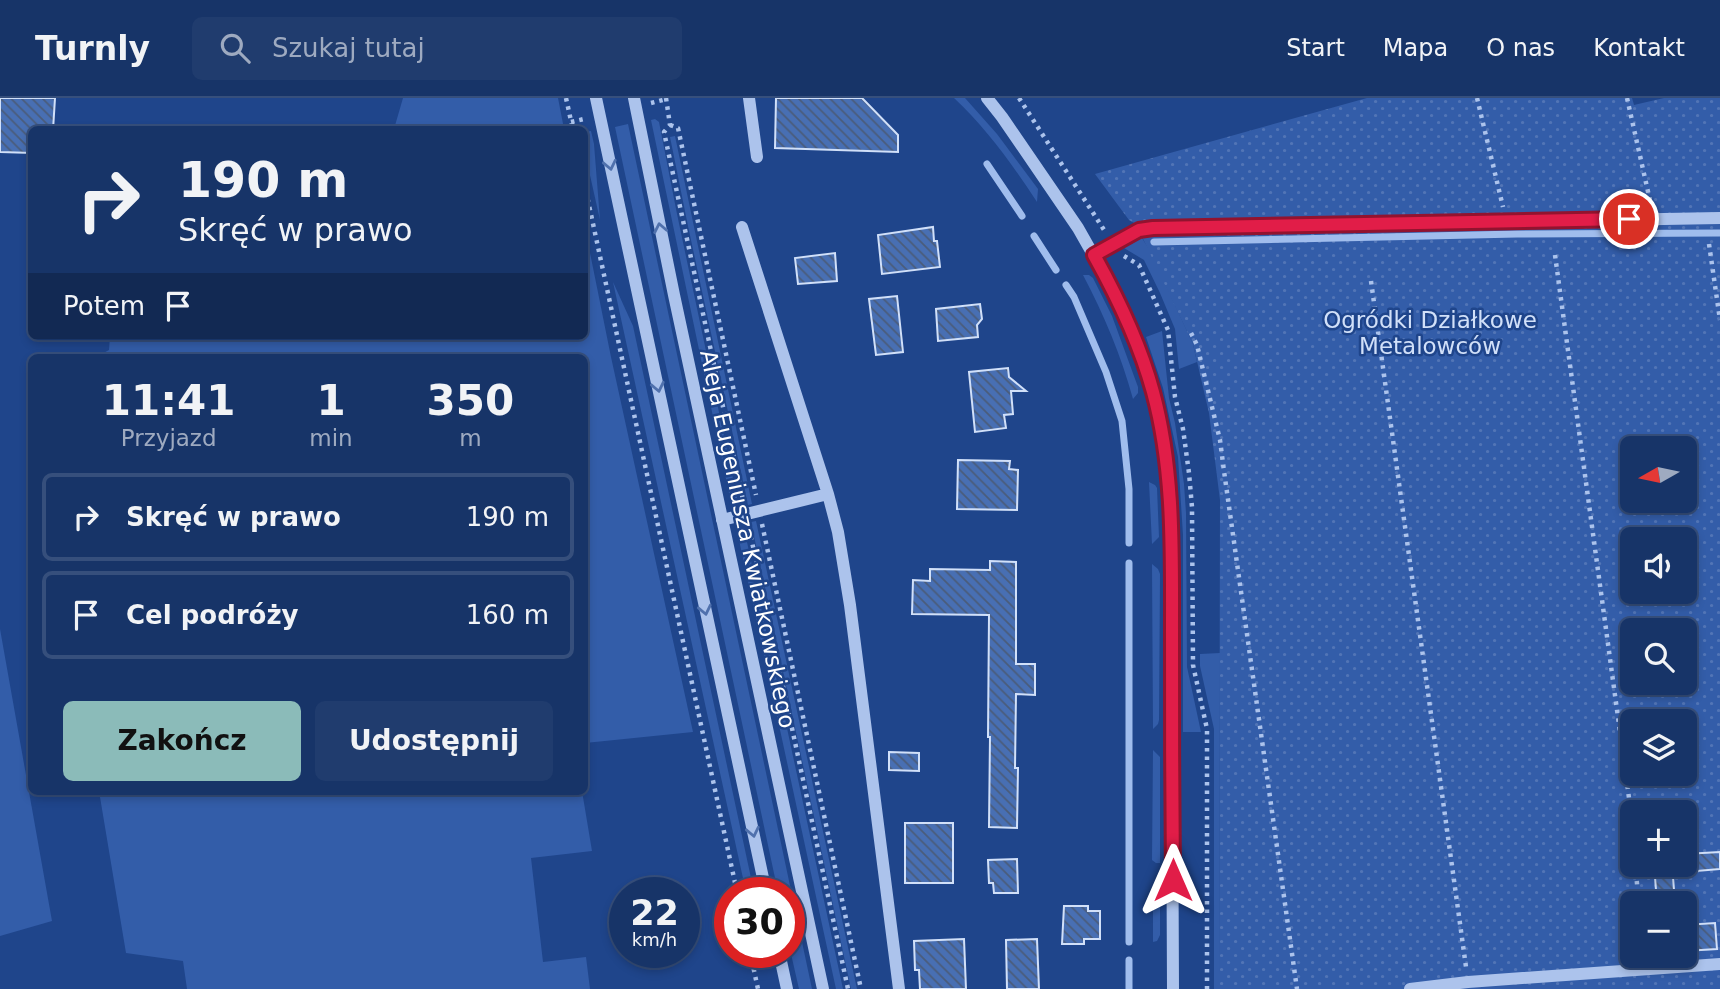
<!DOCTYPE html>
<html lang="pl">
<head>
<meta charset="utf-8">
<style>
	:root { --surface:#173468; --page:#203c6e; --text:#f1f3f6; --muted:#9eaac0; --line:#364f7c; --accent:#8bbbb9 }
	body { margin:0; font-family:"DejaVu Sans",sans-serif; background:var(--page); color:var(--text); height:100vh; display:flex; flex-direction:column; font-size:26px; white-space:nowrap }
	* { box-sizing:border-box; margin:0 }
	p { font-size:23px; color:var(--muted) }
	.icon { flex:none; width:38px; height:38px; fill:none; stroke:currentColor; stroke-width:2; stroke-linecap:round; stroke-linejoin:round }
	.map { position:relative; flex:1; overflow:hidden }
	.side { position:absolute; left:28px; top:256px; width:560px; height:441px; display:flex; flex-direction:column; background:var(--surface); border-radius:10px; box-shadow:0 4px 10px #0003,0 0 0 2px var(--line) }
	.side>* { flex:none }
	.top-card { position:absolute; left:28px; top:28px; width:560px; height:214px; border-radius:10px; box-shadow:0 4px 10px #0003,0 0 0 2px var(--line); background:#173468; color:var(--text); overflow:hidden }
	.needle { width:46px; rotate:261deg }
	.fabs { position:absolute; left:1620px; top:338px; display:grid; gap:14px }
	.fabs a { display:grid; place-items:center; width:77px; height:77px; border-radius:10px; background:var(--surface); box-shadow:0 4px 10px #0003,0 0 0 2px var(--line); font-size:35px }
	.speed { position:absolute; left:609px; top:779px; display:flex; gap:14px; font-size:35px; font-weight:700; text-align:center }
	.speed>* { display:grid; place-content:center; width:91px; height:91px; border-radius:50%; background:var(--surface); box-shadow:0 4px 10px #0003,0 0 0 2px var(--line); line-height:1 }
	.speed small { font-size:18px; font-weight:400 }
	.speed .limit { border:10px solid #d22; background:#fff; color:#111 }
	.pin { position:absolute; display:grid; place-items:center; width:60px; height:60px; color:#fff; margin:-30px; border:4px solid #fff; border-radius:50%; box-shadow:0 2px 7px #0007 }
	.me { position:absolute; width:77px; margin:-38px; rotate:0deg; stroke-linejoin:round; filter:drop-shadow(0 0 5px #0008) }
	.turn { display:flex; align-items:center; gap:24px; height:147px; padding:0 35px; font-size:32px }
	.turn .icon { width:91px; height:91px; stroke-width:2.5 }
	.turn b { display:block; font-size:49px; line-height:60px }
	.then { display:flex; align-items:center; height:66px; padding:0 35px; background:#0003; gap:14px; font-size:26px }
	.eta { display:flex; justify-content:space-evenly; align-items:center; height:119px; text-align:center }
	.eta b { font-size:42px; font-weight:800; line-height:49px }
	.cta { display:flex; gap:14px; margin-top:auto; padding:14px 35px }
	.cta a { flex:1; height:80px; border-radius:10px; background:var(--accent); color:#111; font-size:28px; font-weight:800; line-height:80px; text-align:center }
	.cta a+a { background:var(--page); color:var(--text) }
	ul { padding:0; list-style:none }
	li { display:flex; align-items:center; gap:21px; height:88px; margin:0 14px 10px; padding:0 21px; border:4px solid var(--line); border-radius:10px }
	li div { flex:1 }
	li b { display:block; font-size:26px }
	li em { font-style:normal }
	header { display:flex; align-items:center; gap:42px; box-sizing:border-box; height:98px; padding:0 35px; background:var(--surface); border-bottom:2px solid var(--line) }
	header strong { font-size:33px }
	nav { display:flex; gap:38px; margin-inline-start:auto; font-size:24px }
	.search { width:490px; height:63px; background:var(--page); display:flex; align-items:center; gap:18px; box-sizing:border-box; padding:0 24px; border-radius:10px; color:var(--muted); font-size:26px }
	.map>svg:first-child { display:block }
	.green { fill:#335da9 }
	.garden { fill:url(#garden-dots); fill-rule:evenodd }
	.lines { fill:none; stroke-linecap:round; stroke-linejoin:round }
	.stream { stroke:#a0bded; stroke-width:7 }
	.building { fill:url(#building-back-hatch); stroke:#d1e0f9; stroke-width:2 }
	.path { stroke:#acc3ec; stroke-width:4.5; stroke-dasharray:3.5 5; stroke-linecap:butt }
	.minor { stroke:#acc3ec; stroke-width:12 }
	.oneway { stroke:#5071ad }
	.route-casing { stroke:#92132f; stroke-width:18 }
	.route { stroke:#e11d48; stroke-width:12 }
	.labels { text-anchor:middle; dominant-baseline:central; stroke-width:5; stroke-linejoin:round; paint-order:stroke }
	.park-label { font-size:23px; fill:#d1e0f9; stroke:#1f458b }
	.street-label { font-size:23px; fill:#fff; stroke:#1f458b }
</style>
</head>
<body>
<header>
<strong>Turnly</strong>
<div class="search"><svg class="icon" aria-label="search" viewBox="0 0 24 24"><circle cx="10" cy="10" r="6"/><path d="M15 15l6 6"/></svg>Szukaj tutaj</div>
<nav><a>Start</a><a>Mapa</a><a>O nas</a><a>Kontakt</a></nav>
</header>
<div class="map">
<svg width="1720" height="891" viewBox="0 0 1720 891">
	<defs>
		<pattern id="garden-dots" width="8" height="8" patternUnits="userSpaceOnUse" patternTransform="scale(1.75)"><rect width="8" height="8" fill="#335da9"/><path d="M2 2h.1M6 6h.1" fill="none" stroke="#5275b6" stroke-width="1.8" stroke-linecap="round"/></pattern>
		<pattern id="building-back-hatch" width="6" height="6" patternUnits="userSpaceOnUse" patternTransform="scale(1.75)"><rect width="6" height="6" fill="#486fb3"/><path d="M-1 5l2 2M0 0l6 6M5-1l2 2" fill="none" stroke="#4a5c7a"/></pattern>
	</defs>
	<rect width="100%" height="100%" fill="#1f458b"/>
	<!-- green -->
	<path class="green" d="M403 0H558L564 31H394Z
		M954 0H965L997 36 1038 91 1037 104C1012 66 987 31 954 0Z
		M655 21 659 24 677 116 738 404 729 395 651 22Z
		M628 26 812 891H799L789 847V794H778L615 29Z
		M591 33 594 46 600 122 585 55V34Z
		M675 38 752 406 748 407 688 128 670 39Z
		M585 130 611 259 693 634 585 645 584 259H96L109 252 110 238H584Z
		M1142 140 1150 153 1193 246 1197 264 1179 271 1175 231 1160 195 1144 162 1124 150Z
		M1083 177H1089L1093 180 1112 218 1138 289V295L1133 301C1121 257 1104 217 1083 177Z
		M613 184 633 228 754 794H746Z
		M1162 233 1169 300 1175 325 1184 386 1186 415 1187 569 1201 634H1183V437L1178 359 1163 290 1146 239Z
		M1149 384 1155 387 1157 390 1159 439 1152 446Z
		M756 423 857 891H851L751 424Z
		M744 430 843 891H836L739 442Z
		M1152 466 1158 471 1160 476 1159 622 1158 626 1153 631Z
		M0 531 52 823 0 838Z
		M1220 555 1219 891H1214V631L1200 568V556Z
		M1153 652 1160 659V765H1156L1152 762Z
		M99 693H582L592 753 531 760 543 864 586 859 590 891H187L183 863 126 855Z
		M1156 788H1160V837L1157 843 1153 844V791Z"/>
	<!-- garden -->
	<path class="garden" d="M1367 0H1632L1634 7 1664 0H1720V891H1219L1220 402 1209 315 1193 246 1136 126 1129 122 1095 76ZM1633 350H1685V402H1633ZM1633 441H1685V494H1633ZM1633 532H1685V584H1633ZM1633 623H1685V676H1633ZM1633 714H1685V766H1633ZM1633 805H1685V858H1633Z"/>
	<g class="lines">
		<!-- stream -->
		<path class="stream" d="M987 66 1022 118
			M1034 138 1056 172
			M1154 144 1517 136 1720 135
			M1066 187 1074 199 1106 274 1122 323 1129 391V445
			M1129 465V844
			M1129 862V891"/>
	</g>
	<!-- building -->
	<path class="building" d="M0 0H55L53 32H32V55L0 54Z
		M776 0H862L898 37V54L775 50Z
		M933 129 934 143H937L940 169 882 176 878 137Z
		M835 155 837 183 798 186 795 160Z
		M897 198 903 254 876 257 869 201Z
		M980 206 982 221 977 227 978 239 938 243 936 211Z
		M1008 270 1009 279 1026 293H1011L1013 316 1004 317 1006 330 975 334 969 274Z
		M958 362 1010 363 1009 371 1018 372 1017 412 957 411Z
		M990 463 1016 464V566H1035V597L1016 596 1015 670H1018L1017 730 989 729 990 639H988L989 517 912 516 913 482 930 483V471L990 472Z
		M889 654 919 655V673L889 672Z
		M905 725H953V785H905Z
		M1720 754V771L1685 774V756Z
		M1017 761 1018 795H994L993 785H989L988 762Z
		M1654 766H1672L1675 805H1657Z
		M1064 808H1088V813H1100V841H1084V846H1062Z
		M1715 825 1717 851 1685 853V827Z
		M964 841 966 891H920L919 872H915L914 843Z
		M1037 841 1039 891H1007L1006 842Z"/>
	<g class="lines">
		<!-- path -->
		<path class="path" d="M566 0 573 32
			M666 0 670 27 664 34 743 402
			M1019 0 1106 135
			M1477 0 1503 109
			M1627 0 1651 107
			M651 5 667 1
			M571 24 584 21
			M670 27 678 30 756 397
			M584 84 737 794
			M1709 146 1720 222
			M1555 157 1629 700 1633 739
			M1124 158 1139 167 1168 232 1175 299 1183 331 1189 375 1192 409 1193 567 1207 631V891
			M1371 183 1466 869
			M1191 235 1197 247 1220 342 1224 373 1297 891
			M762 426 861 891
			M749 430 848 891
			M1635 766 1639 805
			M750 854 758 891"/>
		<!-- minor -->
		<path class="minor" d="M596 0 766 794
			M634 0 674 197 823 891
			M749 0 757 59
			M987 0 1002 19 1078 130 1112 190 1131 234 1153 294 1167 363 1171 426 1173 891
			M742 129 828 396
			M1094 157 1139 132 1153 130 1720 120
			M722 422 828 396 838 434 850 507 899 891
			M779 854 787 891
			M1410 891 1468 884 1720 866"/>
	</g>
	<!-- one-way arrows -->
	<defs><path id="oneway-chevron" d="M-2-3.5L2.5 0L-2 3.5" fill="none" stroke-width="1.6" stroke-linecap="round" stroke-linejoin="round" transform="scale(1.75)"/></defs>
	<g class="oneway">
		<use href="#oneway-chevron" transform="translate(610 67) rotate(78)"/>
		<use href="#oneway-chevron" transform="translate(660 130) rotate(-101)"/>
		<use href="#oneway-chevron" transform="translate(658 289) rotate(78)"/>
		<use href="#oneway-chevron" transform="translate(705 512) rotate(78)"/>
		<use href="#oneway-chevron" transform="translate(753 734) rotate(78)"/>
	</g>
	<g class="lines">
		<!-- route casing -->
		<g class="route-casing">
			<path id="route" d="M1173 782C1172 698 1172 615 1172 531 1172 452 1174 371 1153 294 1140 246 1118 200 1094 157L1139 132 1153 130 1629 121"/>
		</g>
		<!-- route -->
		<use href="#route" class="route"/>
	</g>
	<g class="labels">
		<!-- park labels -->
		<g class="park-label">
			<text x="1430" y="222">Ogródki Działkowe<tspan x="1430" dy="26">Metalowców</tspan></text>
		</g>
		<!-- street labels -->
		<g class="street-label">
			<text transform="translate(748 441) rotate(78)">Aleja Eugeniusza Kwiatkowskiego</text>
		</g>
	</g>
</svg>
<div class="fabs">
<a><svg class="needle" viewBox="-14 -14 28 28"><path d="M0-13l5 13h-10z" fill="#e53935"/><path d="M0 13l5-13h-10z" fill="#9eaac0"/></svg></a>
<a><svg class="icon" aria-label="sound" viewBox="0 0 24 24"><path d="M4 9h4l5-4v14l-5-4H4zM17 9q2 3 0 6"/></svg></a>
<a><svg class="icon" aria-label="search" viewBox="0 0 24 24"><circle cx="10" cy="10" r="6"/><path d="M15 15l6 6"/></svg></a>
<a><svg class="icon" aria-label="layers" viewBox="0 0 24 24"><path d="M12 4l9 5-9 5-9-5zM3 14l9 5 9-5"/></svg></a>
<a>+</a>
<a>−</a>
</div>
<div class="speed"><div>22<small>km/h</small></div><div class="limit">30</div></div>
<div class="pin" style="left:1629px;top:121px;background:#d93025"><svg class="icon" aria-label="arrive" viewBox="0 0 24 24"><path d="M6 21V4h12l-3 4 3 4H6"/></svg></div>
<svg class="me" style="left:1173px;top:782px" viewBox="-20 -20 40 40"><path d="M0-17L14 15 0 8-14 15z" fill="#e11d48" stroke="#fff" stroke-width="4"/></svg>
<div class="top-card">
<div class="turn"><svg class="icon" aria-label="right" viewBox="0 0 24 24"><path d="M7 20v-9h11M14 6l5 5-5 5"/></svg><div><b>190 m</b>Skręć w prawo</div></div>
<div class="then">Potem<svg class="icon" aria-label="arrive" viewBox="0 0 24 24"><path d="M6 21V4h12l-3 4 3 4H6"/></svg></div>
</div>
<section class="side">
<div class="eta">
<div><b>11:41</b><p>Przyjazd</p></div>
<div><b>1</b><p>min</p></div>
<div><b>350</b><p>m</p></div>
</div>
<ul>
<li><svg class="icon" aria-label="right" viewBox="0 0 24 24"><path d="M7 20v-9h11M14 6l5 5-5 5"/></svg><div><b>Skręć w prawo</b></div><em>190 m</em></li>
<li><svg class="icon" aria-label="arrive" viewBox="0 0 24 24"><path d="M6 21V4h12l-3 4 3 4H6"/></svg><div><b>Cel podróży</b></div><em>160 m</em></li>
</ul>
<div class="cta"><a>Zakończ</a><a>Udostępnij</a></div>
</section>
</div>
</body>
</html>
